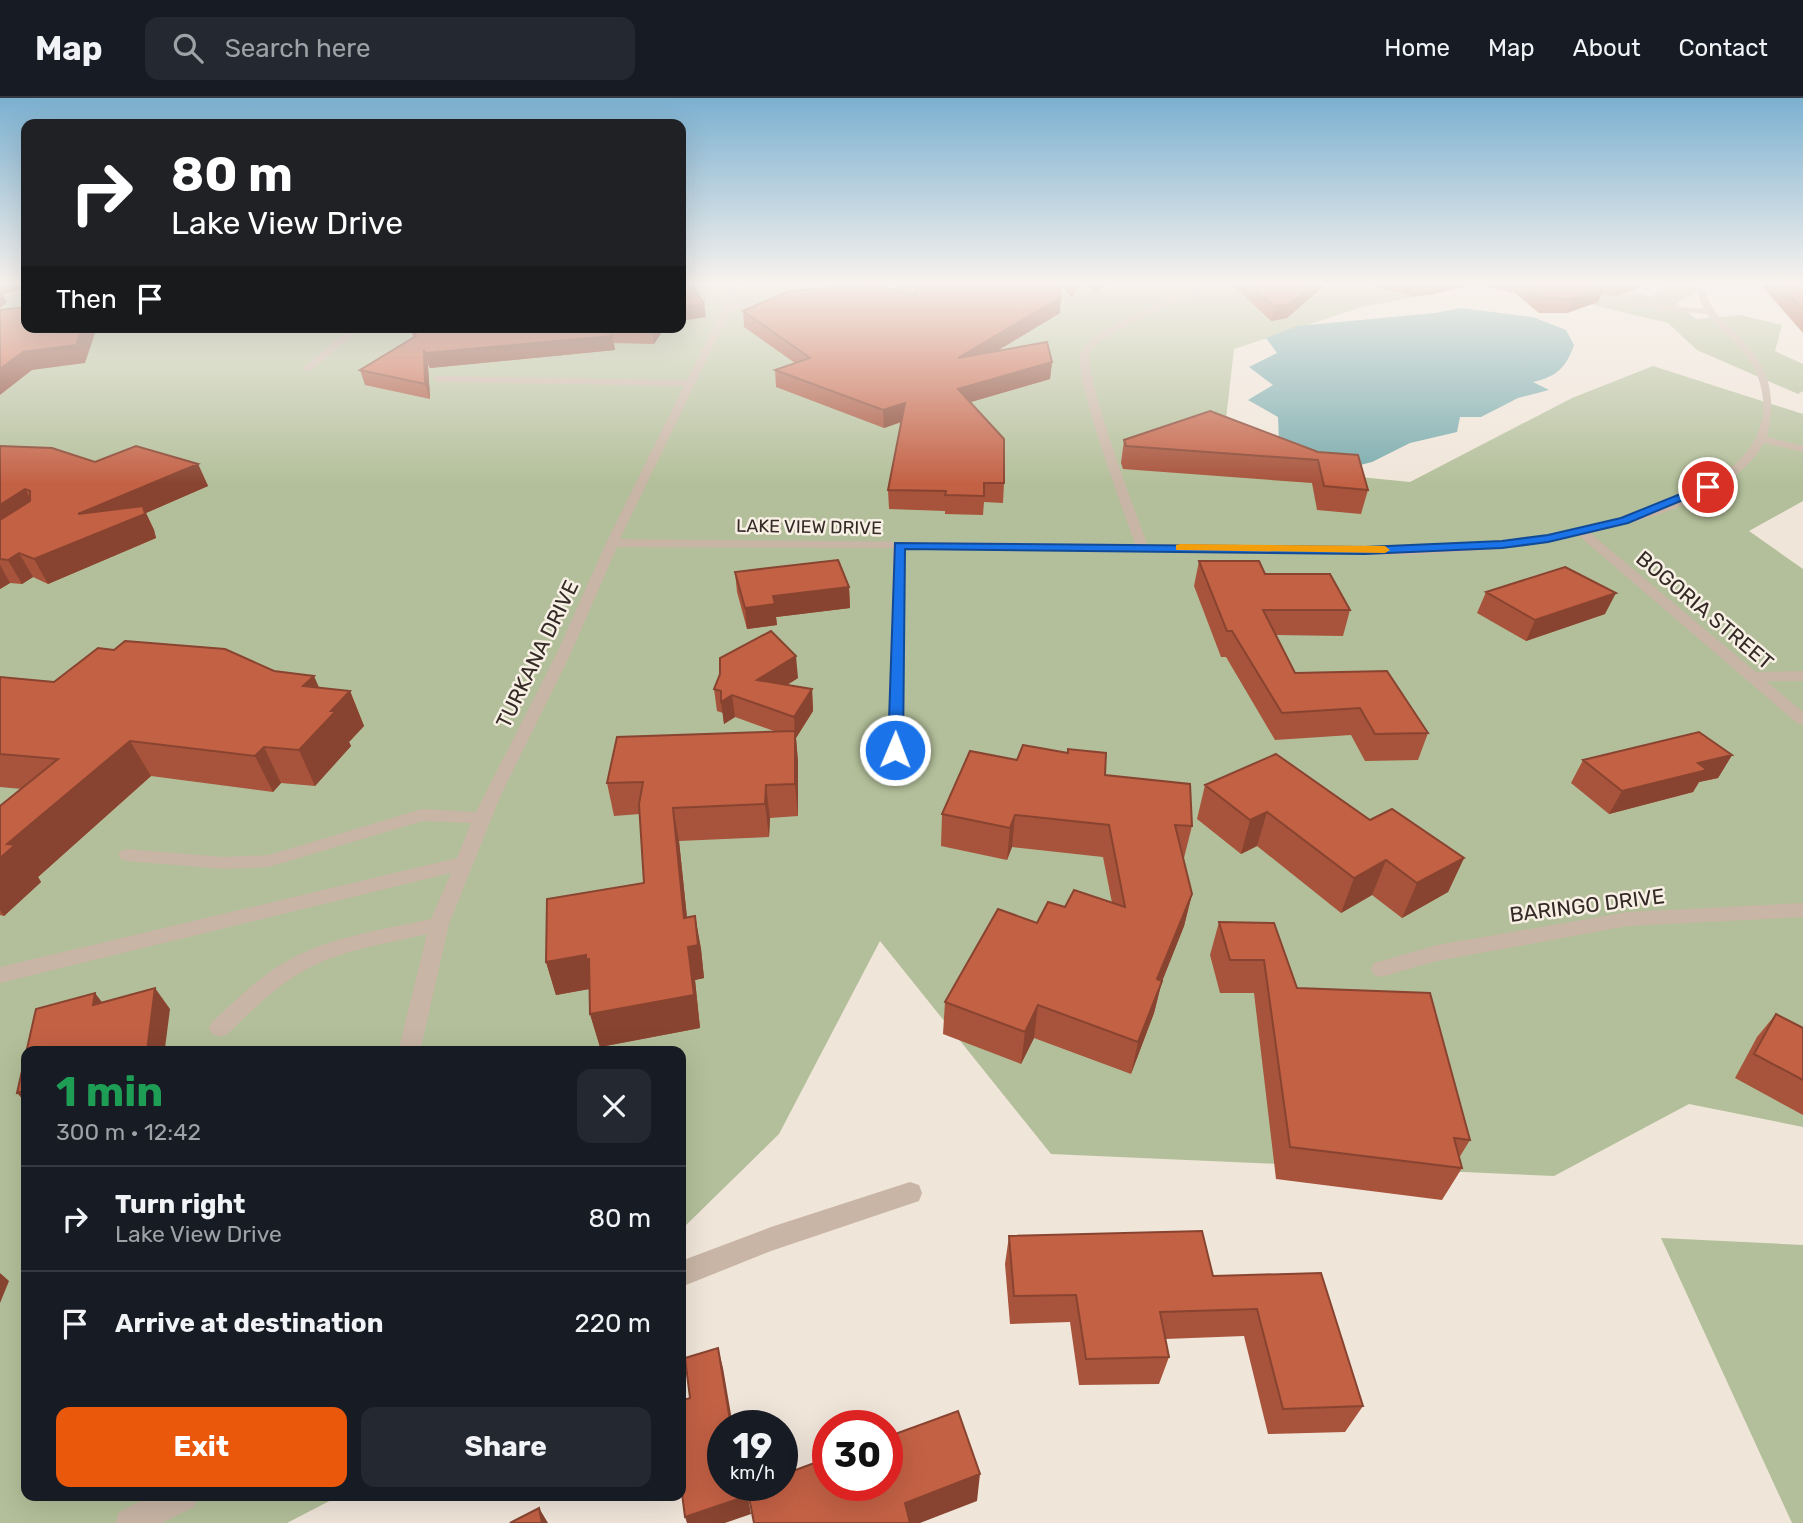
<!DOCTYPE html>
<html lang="en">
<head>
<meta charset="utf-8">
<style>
	:root { --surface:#171b24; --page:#242831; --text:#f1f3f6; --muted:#9ea1a6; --line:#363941; --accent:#ea580c }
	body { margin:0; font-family:Rubik,sans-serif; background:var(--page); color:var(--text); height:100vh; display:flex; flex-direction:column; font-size:26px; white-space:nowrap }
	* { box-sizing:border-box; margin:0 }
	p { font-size:23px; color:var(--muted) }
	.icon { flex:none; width:38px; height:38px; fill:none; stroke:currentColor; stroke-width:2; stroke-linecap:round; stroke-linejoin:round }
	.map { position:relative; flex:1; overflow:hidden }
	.details { position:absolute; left:21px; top:948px; width:665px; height:455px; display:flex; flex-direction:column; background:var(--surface); border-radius:14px; box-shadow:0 7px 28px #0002 }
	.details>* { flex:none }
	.banner { position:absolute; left:21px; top:21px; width:665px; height:214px; border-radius:14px; box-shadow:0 7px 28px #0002; background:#202124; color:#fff; overflow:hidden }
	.speed { position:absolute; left:707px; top:1312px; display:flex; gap:14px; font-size:35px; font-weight:700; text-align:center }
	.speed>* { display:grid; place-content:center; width:91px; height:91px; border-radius:50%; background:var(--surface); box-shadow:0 7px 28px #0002; line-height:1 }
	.speed small { font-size:18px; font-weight:400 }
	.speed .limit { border:10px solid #d22; background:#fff; color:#111 }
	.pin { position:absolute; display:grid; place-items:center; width:60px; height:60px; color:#fff; margin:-30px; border:4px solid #fff; border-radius:50%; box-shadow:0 2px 7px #0007 }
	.me { position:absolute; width:77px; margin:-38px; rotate:1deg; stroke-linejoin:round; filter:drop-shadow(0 0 5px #0008) }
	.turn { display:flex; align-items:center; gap:24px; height:147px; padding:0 35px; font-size:32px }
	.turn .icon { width:91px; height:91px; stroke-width:2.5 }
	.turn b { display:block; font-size:49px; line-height:60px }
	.then { display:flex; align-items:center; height:66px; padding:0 35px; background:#0003; gap:14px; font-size:26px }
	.round { display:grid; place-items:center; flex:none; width:74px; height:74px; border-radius:14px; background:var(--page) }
	.overview { display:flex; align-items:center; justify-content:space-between; height:119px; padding:0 35px }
	h1 { font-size:42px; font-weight:700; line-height:52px; color:#1e9e55 }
	.button { display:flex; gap:14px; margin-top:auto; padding:14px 35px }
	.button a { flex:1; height:80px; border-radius:14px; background:var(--accent); color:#fff; font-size:28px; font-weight:700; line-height:80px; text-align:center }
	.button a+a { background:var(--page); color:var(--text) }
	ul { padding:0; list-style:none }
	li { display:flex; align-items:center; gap:21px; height:105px; padding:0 35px; border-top:2px solid var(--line) }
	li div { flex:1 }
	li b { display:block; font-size:26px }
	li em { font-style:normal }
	header { display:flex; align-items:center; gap:42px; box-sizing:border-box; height:98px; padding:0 35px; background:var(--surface); border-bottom:2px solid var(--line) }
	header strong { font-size:33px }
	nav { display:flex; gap:38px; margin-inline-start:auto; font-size:24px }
	.search { width:490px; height:63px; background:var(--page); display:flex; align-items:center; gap:18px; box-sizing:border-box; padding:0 24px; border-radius:14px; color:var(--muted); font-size:26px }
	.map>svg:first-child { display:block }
	.green { fill:#b3bf9a }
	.water { fill:#79abad }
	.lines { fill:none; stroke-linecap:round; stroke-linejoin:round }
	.minor { fill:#c8b5a5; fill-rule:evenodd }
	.wall { fill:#a8533b }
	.shaded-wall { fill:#884430 }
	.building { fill:#c36145; stroke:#884430; stroke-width:2 }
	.route { fill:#1a73e8; stroke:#114b97; stroke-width:2 }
	.slow { fill:#f59e0b }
	.labels { text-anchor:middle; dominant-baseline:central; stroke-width:5; stroke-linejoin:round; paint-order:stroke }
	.far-street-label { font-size:18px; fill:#342a26; stroke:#f8efe5 }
	.street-label { font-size:21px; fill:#342a26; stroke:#f8efe5 }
</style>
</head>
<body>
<header>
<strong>Map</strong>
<div class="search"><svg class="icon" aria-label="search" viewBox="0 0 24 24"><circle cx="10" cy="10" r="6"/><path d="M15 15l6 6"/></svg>Search here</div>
<nav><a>Home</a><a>Map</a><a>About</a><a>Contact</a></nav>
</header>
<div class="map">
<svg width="1803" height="1425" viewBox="0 0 1803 1425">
	<rect width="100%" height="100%" fill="#f0e5d9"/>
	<!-- green -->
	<path class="green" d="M0 187H26V229H681V187H1471L1474 188 1362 209 1234 251 1221 365 1410 384 1572 300 1653 268 1803 316V403L1749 433 1803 471V1029L1689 1006 1554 1078 1051 1056 880 843 779 1036 681 1132V954H26V1398H339L287 1425H0Z
		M1508 187H1607L1652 199 1663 187H1709L1676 205 1696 221 1740 217 1782 227 1775 253 1803 266V293L1798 296 1697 252 1668 225Z
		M1661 1140 1803 1147V1425H1792Z"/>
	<!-- water -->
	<path class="water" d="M1460 210 1533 219 1566 232 1574 247C1566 270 1556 279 1533 284L1549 292 1518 300 1481 319H1460L1457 334 1410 345 1372 364 1333 374 1279 344 1278 319 1248 302 1273 287 1249 269 1277 255 1266 240 1297 228 1435 215Z"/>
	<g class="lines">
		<!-- minor -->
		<path class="minor" d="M730 187H738L733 206 783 202 787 204 731 211 620 441 1135 446C1124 414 1074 281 1080 256 1086 234 1178 196 1200 189L1203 193C1182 201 1096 236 1090 255 1083 275 1137 417 1147 446 1325 449 1515 469 1683 397 1731 377 1778 342 1759 282 1751 254 1725 237 1707 216L1629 208 1532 187H1546L1629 204 1703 211 1695 187H1703C1708 207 1717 217 1732 232 1767 266 1778 290 1767 339L1803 348V354L1764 345C1734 399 1647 422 1590 435L1756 574 1803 573V583H1766L1803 614V627L1797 625 1579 438 1501 451 1408 457 905 450 904 652 896 657 888 652 893 450 617 449 571 555 500 699 449 826 420 954H398L427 836C386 846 344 851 307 871 277 887 252 912 228 936L220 939 212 936 209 930 212 924C237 901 262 876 292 860 335 838 385 831 431 821L451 775 0 885V869L457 760 471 725 423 723 269 769 224 771 127 763 121 761 118 757 121 753 127 751 224 759 269 757 422 711 476 714 557 555 606 445 684 288 437 284 432 281 437 278 687 282 724 209Z
			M26 194V198L0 203V199Z
			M352 229H362L310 273H304V269Z
			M1803 805V819L1628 828 1437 863 1381 879 1374 877 1371 871 1374 865 1437 847 1628 814Z
			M910 1084 919 1087 922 1095 919 1103 771 1153 681 1189V1163L771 1129Z
			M151 1398H198L194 1409 162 1425H115L119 1414Z"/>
	</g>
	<!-- wall -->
	<path class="wall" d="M892 187H1059L1060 215 997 253 1052 264 1050 281 971 304 1004 385 1003 405 984 404 983 417 945 416V413L889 411 888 392 902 324 884 330 776 289 775 272 795 265 744 229 743 213 908 196Z
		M1061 187H1078L1072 200Z
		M1088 187H1106L1095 193Z
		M1233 187H1325L1287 220 1271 223Z
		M1372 187H1466L1430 197 1413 198Z
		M1482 187H1647L1615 198 1602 196 1598 204 1567 215H1539L1515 195Z
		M1761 187H1803V235Z
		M409 229H665L654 246 614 245 615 252 430 270 428 267 430 301 365 287 360 272 414 240Z
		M1124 342 1318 354 1368 392 1361 416 1317 412 1312 385 1123 371 1121 365Z
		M0 348 95 364 198 366 208 388 146 415 154 432 156 440 48 486 33 479 22 486 10 485 0 491Z
		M1199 463 1265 476 1350 512 1343 538 1276 537 1295 575 1428 635 1418 662 1365 663 1351 637 1275 642 1226 559H1221L1194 488Z
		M735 474 849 489 850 510 776 519 777 527 747 531 737 494Z
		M1486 494 1605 516 1526 543 1477 515Z
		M274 573 319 590 350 593 364 628 349 644 351 648 315 688 281 685 273 694 151 678 38 779 41 784 4 818 0 817V708L22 691 0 689V579L54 584Z
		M798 580 787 587 812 591 813 613 796 640 798 664V718L770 720 769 739 679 743 687 820 695 818 701 851 704 880 695 882 700 930 600 949 590 916 589 891 556 897 546 864 644 785 640 716 614 718 607 685 774 633 735 619 724 626 723 615 717 613 714 591Z
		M1732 657 1718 680 1699 684 1693 694 1609 716 1571 685 1583 662Z
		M1017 662 1105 677 1192 728 1184 760H1183L1192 796 1184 828 1162 883 1154 915 1131 976 1034 940 1021 966 943 936 945 904 1037 825 1065 809 1112 805 1103 759 1012 749 1007 762 941 748 942 716Z
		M1205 687 1370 722 1464 760 1448 794 1402 820 1372 797 1341 815 1257 748 1241 756 1197 721Z
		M1219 824 1297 890 1470 1042 1459 1060 1462 1070 1442 1102 1276 1081 1254 895H1220L1210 857Z
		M1776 916 1803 930V1017L1735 980 1757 939Z
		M1009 1138 1213 1178 1321 1175 1363 1308 1345 1334 1268 1336 1244 1238 1165 1241 1169 1259 1159 1286 1079 1287 1070 1224 1010 1226 1005 1166Z"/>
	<!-- shaded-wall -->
	<path class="shaded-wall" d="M0 187H26L20 192 3 196 7 204 0 210Z
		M1074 187H1078L1072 200Z
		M1095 187H1106L1095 193Z
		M1313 187H1325L1287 220 1271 223 1274 208Z
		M1434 187H1466L1430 197Z
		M1619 187H1647L1615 198Z
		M1604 190 1598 204 1567 215 1573 201Z
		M1061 199 1060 215 957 277 958 260Z
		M704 206 706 219 681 223V209Z
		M83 229H97L85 265 32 272 0 297V271L23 254Z
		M653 229H665L654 246 652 231Z
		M612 238 615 252 430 270 425 255Z
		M424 252 428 267 430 301 425 286Z
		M1052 264 1050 281 957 308 958 291Z
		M905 305V322L884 330 883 312Z
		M198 366 208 388 146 415 154 432 156 440 48 486 34 461 78 416Z
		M25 391 38 414 0 439V407Z
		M19 455 33 479 22 486 8 462Z
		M0 467 10 485 0 491Z
		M849 489 850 510 776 519 777 527 747 531 745 510 773 498Z
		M1616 495 1605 516 1526 543 1535 522Z
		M796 558 798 580 759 604 757 582Z
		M314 578 329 612 303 588Z
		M812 591 813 613 796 640 798 664V718L795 686V639L794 619Z
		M350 593 364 628 349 644 351 648 315 688 299 652 331 613Z
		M732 597 735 619 724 626 721 604Z
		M130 643 151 678 38 779 41 784 4 818 0 812V760L7 746Z
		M264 649 281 685 273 694 255 658Z
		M1732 657 1718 680 1699 684 1693 694 1609 716 1622 693 1698 665Z
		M766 687 770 720 769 739 765 706Z
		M673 710 679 743 690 848 695 818 701 851 704 880 695 882 700 930 600 949 590 916 684 820Z
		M1267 714 1257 748 1241 756 1250 722Z
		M1015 717 1012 749 1007 762 1010 730Z
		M1464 760 1448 794 1402 820 1417 785Z
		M1386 762 1372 797 1341 815 1354 780Z
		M1192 796 1184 828 1150 914 1157 881Z
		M586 857 589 861 595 890 556 897 546 864Z
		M1162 883 1154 915 1131 976 1138 944Z
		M155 890 170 911 165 950 168 954 147 953Z
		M95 895 111 916 93 907Z
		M1038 907 1034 940 1021 966 1025 934Z
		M26 992V1005L17 995Z
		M0 1175 9 1183 0 1205Z
		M718 1250 723 1270 733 1328H731Z
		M980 1376 977 1403 920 1425H904L905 1405Z
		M745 1388H746L751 1416 725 1425H687L685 1419Z
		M539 1410 548 1425H542Z"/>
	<!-- building -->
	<path class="building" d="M681 187H692L704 206 681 209Z
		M869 187H875L915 198 920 187H919H1059L1061 199 958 260 1047 244 1052 264 958 291 1004 341V385H984V398L945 397 946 393 888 392 905 305 883 312 775 272 810 260 743 213 789 193Z
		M1250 187H1313L1290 206 1274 208Z
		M1527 187H1589L1604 190 1573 201 1544 200Z
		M1780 187H1803V211Z
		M25 209 24 217H26V229H83L76 247 23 254 0 271V212Z
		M412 229H653L652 231 610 230 612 238 425 255 424 252 425 286 360 272 416 238Z
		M1210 313 1318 354 1358 357 1368 392 1324 388 1318 362 1126 348 1124 342Z
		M0 348 52 350 95 364 136 348 198 366 78 416 143 408 145 416 34 461 19 455 8 462 0 461V422L30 403V393L25 391 0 407Z
		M838 462 849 489 773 498 775 506 745 510 735 474Z
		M1199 463H1259L1265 476H1330L1350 512H1263L1295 575 1387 573 1428 635 1375 636 1360 610 1282 615 1232 533H1227Z
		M1565 469 1616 495 1535 522 1486 494Z
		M771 533 796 558 757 582 812 591 794 619 732 597 721 604V593L714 591 720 576V560Z
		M125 543 225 551 274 573 314 578 303 588 350 593 331 613H336L299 652 264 649 255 658 130 643 7 746 15 747 0 760V708L58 661 0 656V579L54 584 98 550 114 552Z
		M795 633V686L766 687 765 706 673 710 684 820 695 818 698 847 688 849 694 897 590 916 589 861H586V857L546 864 547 801 644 785 639 706 643 684 607 685 617 639Z
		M1699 634 1732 657 1698 665 1707 672 1622 693 1583 662Z
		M1023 647 1068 655V651L1106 655 1105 677 1190 686 1192 728 1175 727 1192 796 1157 881 1162 883 1138 944 1038 907 1025 934 945 904 998 811 1037 825 1048 804 1065 809 1074 792 1125 809 1109 727 1015 717 1010 730 942 716 970 653 1017 662Z
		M1276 656 1370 722 1392 711 1464 760 1417 785 1386 762 1354 780 1267 714 1250 722 1205 687Z
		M1219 824 1274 825 1297 890 1430 895 1470 1042 1454 1040 1462 1070 1290 1049 1264 862H1230Z
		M155 890 147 953 164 948 163 954H26V992L17 995 36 911 95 895 93 907Z
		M1776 916 1803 930V982L1754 956Z
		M1202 1133 1213 1178 1321 1175 1363 1308 1283 1311 1257 1211 1160 1214 1169 1259 1086 1261 1076 1197 1014 1198 1009 1138Z
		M718 1250 731 1328H723V1388H745L747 1398 685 1419 681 1388V1303L690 1300 685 1260Z
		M958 1313 980 1376 905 1405 910 1425H754L747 1389 751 1388H782V1377L828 1360V1388H887V1339Z
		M539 1410 542 1425H510Z"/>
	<!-- sky -->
	<linearGradient id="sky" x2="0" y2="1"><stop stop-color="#7bb0d0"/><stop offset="0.48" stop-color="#f8f3ee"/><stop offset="1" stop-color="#f8f3ee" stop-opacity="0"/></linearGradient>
	<rect width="1803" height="386" fill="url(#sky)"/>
	<!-- route -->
	<path class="route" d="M1705 386 1714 389 1628 425 1548 444 1502 450 1365 456 905 451 903 652 895 656 888 652 895 445 1365 449 1502 443 1548 437 1621 420Z"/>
	<!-- slow -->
	<path class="slow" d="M1180 446 1385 448 1390 452 1385 455 1176 452V447Z"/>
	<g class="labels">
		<!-- far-street labels -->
		<g class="far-street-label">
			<text transform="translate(809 429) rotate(1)">LAKE VIEW DRIVE</text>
		</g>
		<!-- street labels -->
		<g class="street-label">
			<text transform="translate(1705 512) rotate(40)">BOGORIA STREET</text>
			<text transform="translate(537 556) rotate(-64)">TURKANA DRIVE</text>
			<text transform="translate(1587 807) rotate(-7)">BARINGO DRIVE</text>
		</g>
	</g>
</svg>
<div class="speed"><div>19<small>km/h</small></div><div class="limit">30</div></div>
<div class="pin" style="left:1708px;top:389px;background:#d93025"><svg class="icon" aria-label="arrive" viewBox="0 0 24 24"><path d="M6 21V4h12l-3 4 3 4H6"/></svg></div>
<svg class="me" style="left:895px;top:652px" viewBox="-20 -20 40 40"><circle r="17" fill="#1a73e8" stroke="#fff" stroke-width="3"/><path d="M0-11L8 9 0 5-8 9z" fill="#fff"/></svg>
<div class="banner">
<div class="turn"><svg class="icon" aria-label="right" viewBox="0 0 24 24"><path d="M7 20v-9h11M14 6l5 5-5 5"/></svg><div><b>80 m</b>Lake View Drive</div></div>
<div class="then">Then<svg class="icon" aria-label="arrive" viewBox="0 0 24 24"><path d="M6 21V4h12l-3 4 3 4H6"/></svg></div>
</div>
<section class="details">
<div class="overview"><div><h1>1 min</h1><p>300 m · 12:42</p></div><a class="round"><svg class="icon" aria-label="close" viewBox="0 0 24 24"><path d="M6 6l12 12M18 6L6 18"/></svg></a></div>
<ul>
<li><svg class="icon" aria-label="right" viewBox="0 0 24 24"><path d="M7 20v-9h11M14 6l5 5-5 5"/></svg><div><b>Turn right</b><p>Lake View Drive</p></div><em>80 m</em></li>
<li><svg class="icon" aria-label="arrive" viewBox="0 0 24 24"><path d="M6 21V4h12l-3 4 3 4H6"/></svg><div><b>Arrive at destination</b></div><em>220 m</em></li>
</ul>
<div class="button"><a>Exit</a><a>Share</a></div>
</section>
</div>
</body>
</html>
